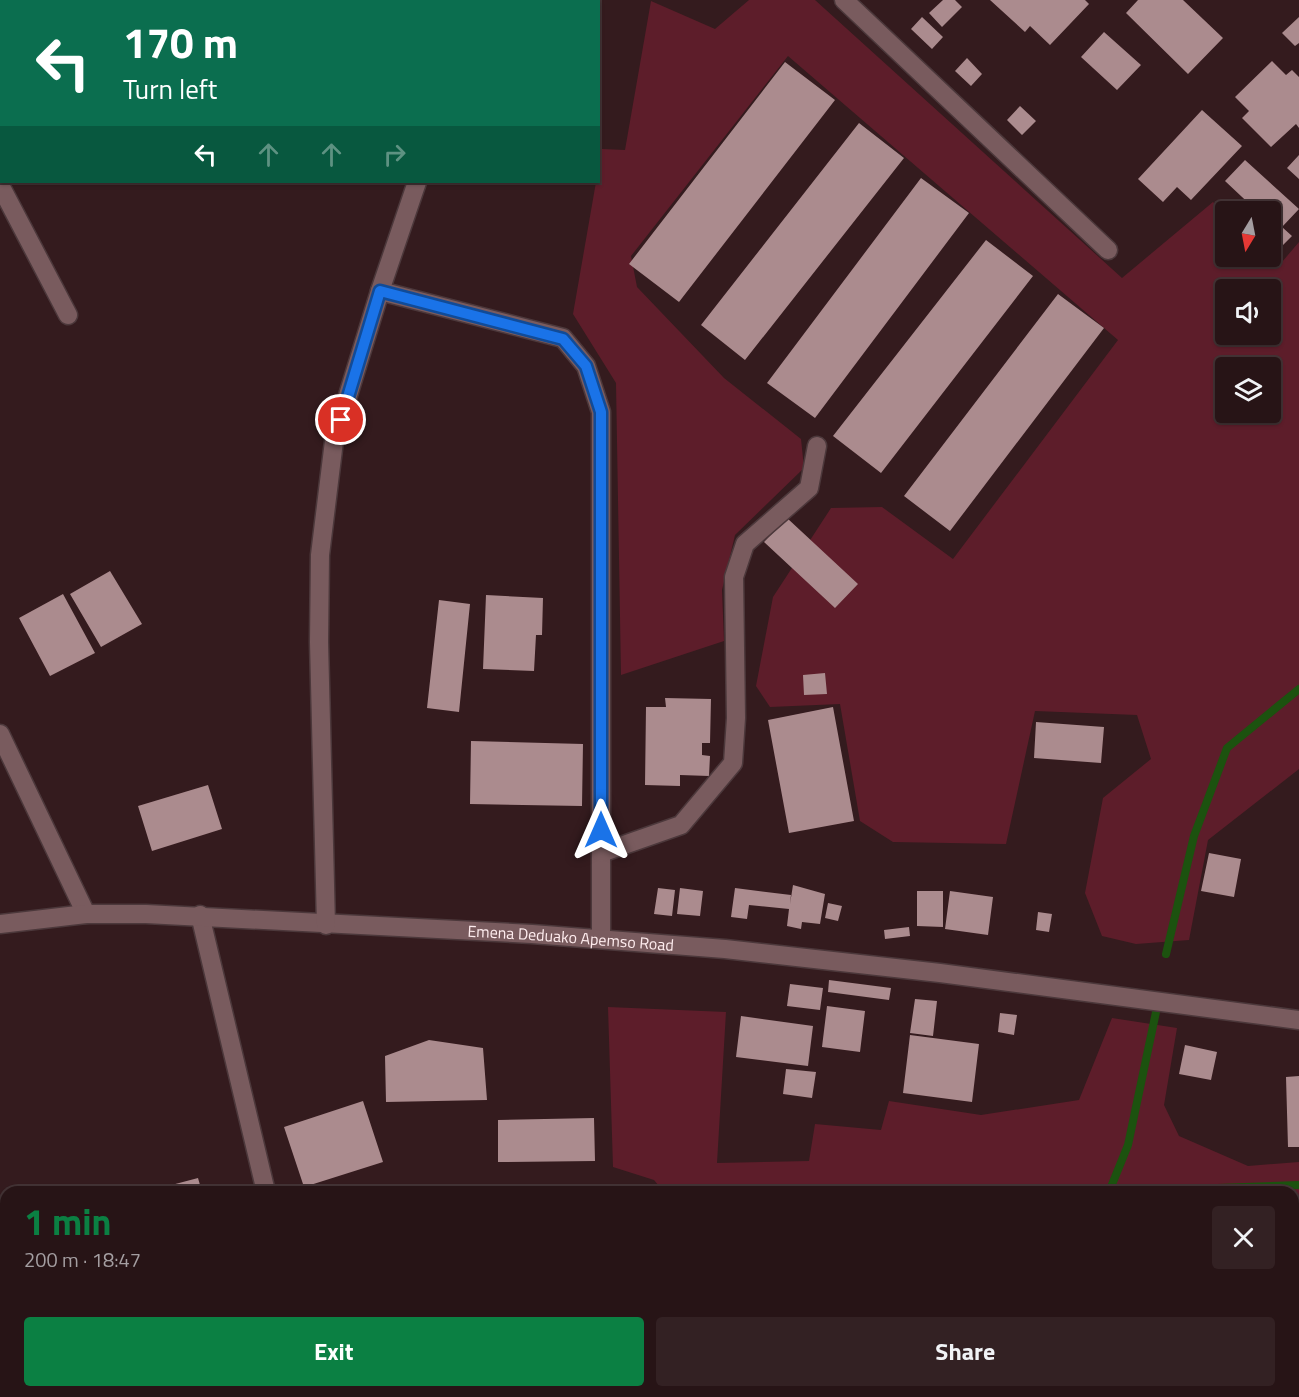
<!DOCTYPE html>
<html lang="en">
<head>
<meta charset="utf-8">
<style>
	:root { --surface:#271416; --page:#332123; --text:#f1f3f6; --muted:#a49ea1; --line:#433335; --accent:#0b8043 }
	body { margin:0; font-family:"Titillium Web",sans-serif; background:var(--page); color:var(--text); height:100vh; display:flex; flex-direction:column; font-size:22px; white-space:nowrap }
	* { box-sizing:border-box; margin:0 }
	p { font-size:20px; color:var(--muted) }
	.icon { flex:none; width:33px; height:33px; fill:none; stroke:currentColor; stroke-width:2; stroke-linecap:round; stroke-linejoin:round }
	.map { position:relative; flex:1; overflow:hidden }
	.drawer { position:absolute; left:0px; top:1186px; width:1299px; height:212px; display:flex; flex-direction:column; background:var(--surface); border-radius:18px 18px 0 0; box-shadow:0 2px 4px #0004,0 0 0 2px var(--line) }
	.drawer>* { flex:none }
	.guide { position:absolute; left:0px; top:0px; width:600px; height:183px; box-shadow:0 2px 4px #0004,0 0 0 2px var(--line); background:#0b6e4f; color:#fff; overflow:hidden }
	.needle { width:39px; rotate:190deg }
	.fabs { position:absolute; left:1215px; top:201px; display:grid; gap:12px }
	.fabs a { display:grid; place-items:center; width:66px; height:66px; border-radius:6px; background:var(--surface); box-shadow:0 2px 4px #0004,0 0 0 2px var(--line); font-size:30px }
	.pin { position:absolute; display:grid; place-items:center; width:51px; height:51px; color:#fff; margin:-26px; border:3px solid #fff; border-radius:50%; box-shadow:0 2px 6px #0007 }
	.me { position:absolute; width:66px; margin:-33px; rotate:0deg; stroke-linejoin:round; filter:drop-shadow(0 0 4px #0008) }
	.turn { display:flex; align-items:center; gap:21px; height:126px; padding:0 24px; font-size:27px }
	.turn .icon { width:78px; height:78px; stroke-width:2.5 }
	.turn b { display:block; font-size:42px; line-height:51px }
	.lanes { display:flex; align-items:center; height:57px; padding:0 24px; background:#0003; justify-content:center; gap:30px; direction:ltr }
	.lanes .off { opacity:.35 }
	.round { display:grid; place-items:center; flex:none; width:63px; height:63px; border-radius:6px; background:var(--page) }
	.summary { display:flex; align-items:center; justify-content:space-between; height:102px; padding:0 24px }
	h1 { font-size:36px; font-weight:700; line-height:45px; color:var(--accent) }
	.button { display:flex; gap:12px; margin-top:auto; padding:12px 24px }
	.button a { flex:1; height:69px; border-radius:6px; background:var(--accent); color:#fff; font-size:24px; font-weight:700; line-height:69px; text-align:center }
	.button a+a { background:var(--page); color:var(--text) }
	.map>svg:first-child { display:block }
	.green { fill:#5d1d2a; fill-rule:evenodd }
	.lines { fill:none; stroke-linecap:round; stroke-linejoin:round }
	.stream { stroke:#1c520f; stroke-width:8 }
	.building { fill:#ab8b8e }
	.minor-casing { stroke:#4c383b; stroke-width:21 }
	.minor { stroke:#795b5e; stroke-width:18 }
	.route-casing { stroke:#114b97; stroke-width:15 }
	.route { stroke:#1a73e8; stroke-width:10 }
	.labels { text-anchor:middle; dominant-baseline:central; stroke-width:6; stroke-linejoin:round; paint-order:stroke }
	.street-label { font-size:16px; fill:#feecee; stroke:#14090a }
</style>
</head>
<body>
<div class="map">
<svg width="1299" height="1397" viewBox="0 0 1299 1397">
	<rect width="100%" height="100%" fill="#341b1e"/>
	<!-- green -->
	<path class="green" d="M749 0H815L1122 278 1213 202 1225 213 1226 256H1270L1271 252 1282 262 1299 242V769L1208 840 1189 940 1136 944 1102 936 1085 893 1103 798 1151 759 1137 715 1035 711 1006 844 893 842 860 821 840 704 770 707 756 686 773 597 831 508 882 507 953 559 1118 340 788 56 631 256 637 287 724 378 801 439 804 468 735 535 722 590 724 641 621 675 616 383 573 314 596 182H598L602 149 625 150 651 1 715 29ZM1226 290H1270V334H1226ZM1226 368H1270V412H1226Z
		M608 1007 726 1012 717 1163 809 1161 815 1124 881 1130 889 1101 981 1115 1079 1100 1112 1018 1177 1028 1164 1105 1179 1136 1248 1166 1299 1162V1397H706L705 1392H1293V1192H664L654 1180 613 1167Z"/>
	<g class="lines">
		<!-- stream -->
		<path class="stream" d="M1166 954 1194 836 1227 748 1299 689
			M1109 1192 1128 1145 1156 1012
			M1110 1192 1299 1185
			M808 1397 814 1392"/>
	</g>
	<!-- building -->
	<path class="building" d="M943 0H955L962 7 942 27 929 13Z
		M990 0H1085L1089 4 1050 45 1030 26 1025 32Z
		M1138 0H1183L1223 38 1188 74 1126 13Z
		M922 17 943 37 932 49 911 29Z
		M1299 17V43L1295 46 1282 33Z
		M1104 32 1141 65 1117 90 1081 57Z
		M967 58 982 74 971 86 955 71Z
		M1272 61 1286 75 1292 70 1299 77V128L1296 124 1271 147 1242 118 1249 111 1235 97Z
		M785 62 835 100 679 302 629 264Z
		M1020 106 1036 121 1022 135 1007 120Z
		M1202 110 1242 146 1191 200 1177 187 1163 202 1138 179Z
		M859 123 904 158 745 360 701 325Z
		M1299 155V179L1287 168Z
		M1245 160 1299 209 1282 227 1292 236 1283 245 1274 237 1276 234 1270 229V212H1258L1225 181Z
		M921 178 969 213 815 418 767 383Z
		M986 240 1033 276 881 473 833 436Z
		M1058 294 1104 328 950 531 904 496Z
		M787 518 858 584 835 608 764 542Z
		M110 571 142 624 101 647 70 594Z
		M63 594 95 653 50 676 19 618Z
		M486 595 543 598 542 635H536L534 671 483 669Z
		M439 600 470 604 459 712 427 708Z
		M825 673 827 694 804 695 803 675Z
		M665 698 711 699 710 743H702V755L710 756 709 776 680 775V786L645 785 646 707H666Z
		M833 707 854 821 789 833 768 720Z
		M1036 722 1104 727 1101 763 1034 758Z
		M471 741 583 744 582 806 470 804Z
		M208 785 222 829 152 851 138 806Z
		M1209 853 1241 859 1234 897 1201 891Z
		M793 885 825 894 820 924 802 922 801 929 787 926 789 909 749 905 747 919 731 917 735 888 791 895 790 904Z
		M658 888 675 890 672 916 654 914Z
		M680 888 703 891 700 916 677 914Z
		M917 891H943V927L917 926Z
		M950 891 993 897 988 935 945 929Z
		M828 903 842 906 838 921 825 918Z
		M1038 912 1052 914 1049 932 1036 930Z
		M909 927 910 936 885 939 884 930Z
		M829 980 891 988 889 1000 828 992Z
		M790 984 823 988 820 1010 787 1006Z
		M915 999 937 1001 933 1036 910 1033Z
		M827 1006 865 1011 860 1052 822 1047Z
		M1000 1013 1017 1015 1014 1035 998 1032Z
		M741 1016 813 1026 808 1066 736 1057Z
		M910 1035 979 1044 972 1102 903 1093Z
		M429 1040 483 1048 487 1100 386 1102 385 1056Z
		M1185 1045 1217 1052 1211 1080 1179 1074Z
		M786 1069 816 1072 812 1098 783 1094Z
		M1299 1076V1147H1288L1286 1077Z
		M363 1101 383 1162 304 1187 284 1127Z
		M594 1118 595 1161 498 1162V1120Z
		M198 1178 202 1192H145Z
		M625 1392H701L702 1397H626Z"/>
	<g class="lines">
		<!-- minor casing -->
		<g class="minor-casing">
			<g id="minor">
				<path d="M844 0 1108 250"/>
				<path d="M478 2 479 0"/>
				<path d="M0 74 2 73"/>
				<path d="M0 185 68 315"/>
				<path d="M380 291 563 338 586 366 601 412V939"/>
				<path d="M0 734 86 914"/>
				<path d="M601 853 681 825 733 763 736 718 734 577 745 544 809 488 817 446"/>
				<path d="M200 915 266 1192"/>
				<path id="s1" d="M0 924 86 914H146L532 934 725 949 940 973 1299 1020"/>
				<path d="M326 925 319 642 320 555 334 441 380 291 417 182"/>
				<path d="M0 1272 6 1286"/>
				<path d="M304 1392 305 1397"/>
			</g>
		</g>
		<!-- minor -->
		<use href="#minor" class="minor"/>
	</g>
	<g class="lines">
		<!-- route casing -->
		<g class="route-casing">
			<path id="route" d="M341 420 380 291 563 339 586 366 601 412V830"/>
		</g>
		<!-- route -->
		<use href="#route" class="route"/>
	</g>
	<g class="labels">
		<!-- street labels -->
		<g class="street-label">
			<text stroke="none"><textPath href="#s1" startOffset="572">Emena Deduako Apemso Road</textPath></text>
		</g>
	</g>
</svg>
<div class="fabs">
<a><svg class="needle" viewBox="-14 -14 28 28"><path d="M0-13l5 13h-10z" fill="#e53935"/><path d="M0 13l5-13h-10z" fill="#a49ea1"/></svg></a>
<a><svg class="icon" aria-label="sound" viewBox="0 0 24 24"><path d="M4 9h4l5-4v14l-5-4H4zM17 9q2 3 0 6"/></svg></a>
<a><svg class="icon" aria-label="layers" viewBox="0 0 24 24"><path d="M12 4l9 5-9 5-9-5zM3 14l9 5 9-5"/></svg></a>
</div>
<div class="pin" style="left:341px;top:420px;background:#d93025"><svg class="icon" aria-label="arrive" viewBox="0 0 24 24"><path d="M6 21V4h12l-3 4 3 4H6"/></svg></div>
<svg class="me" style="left:601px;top:830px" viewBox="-20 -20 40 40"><path d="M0-17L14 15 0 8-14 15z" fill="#1a73e8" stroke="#fff" stroke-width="4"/></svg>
<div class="guide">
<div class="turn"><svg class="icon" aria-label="left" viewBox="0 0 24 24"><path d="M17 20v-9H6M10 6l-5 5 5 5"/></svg><div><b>170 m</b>Turn left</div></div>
<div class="lanes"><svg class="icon" aria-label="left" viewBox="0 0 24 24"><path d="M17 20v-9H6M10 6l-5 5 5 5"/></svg><svg class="icon off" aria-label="ahead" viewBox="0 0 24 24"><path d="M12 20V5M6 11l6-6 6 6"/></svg><svg class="icon off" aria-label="ahead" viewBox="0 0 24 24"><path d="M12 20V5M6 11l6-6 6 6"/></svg><svg class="icon off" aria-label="right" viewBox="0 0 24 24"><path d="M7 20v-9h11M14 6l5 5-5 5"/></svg></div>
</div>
<section class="drawer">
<div class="summary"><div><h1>1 min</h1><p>200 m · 18:47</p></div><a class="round"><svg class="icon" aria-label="close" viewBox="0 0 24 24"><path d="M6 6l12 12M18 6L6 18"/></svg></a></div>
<div class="button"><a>Exit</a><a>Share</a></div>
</section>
</div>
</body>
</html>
